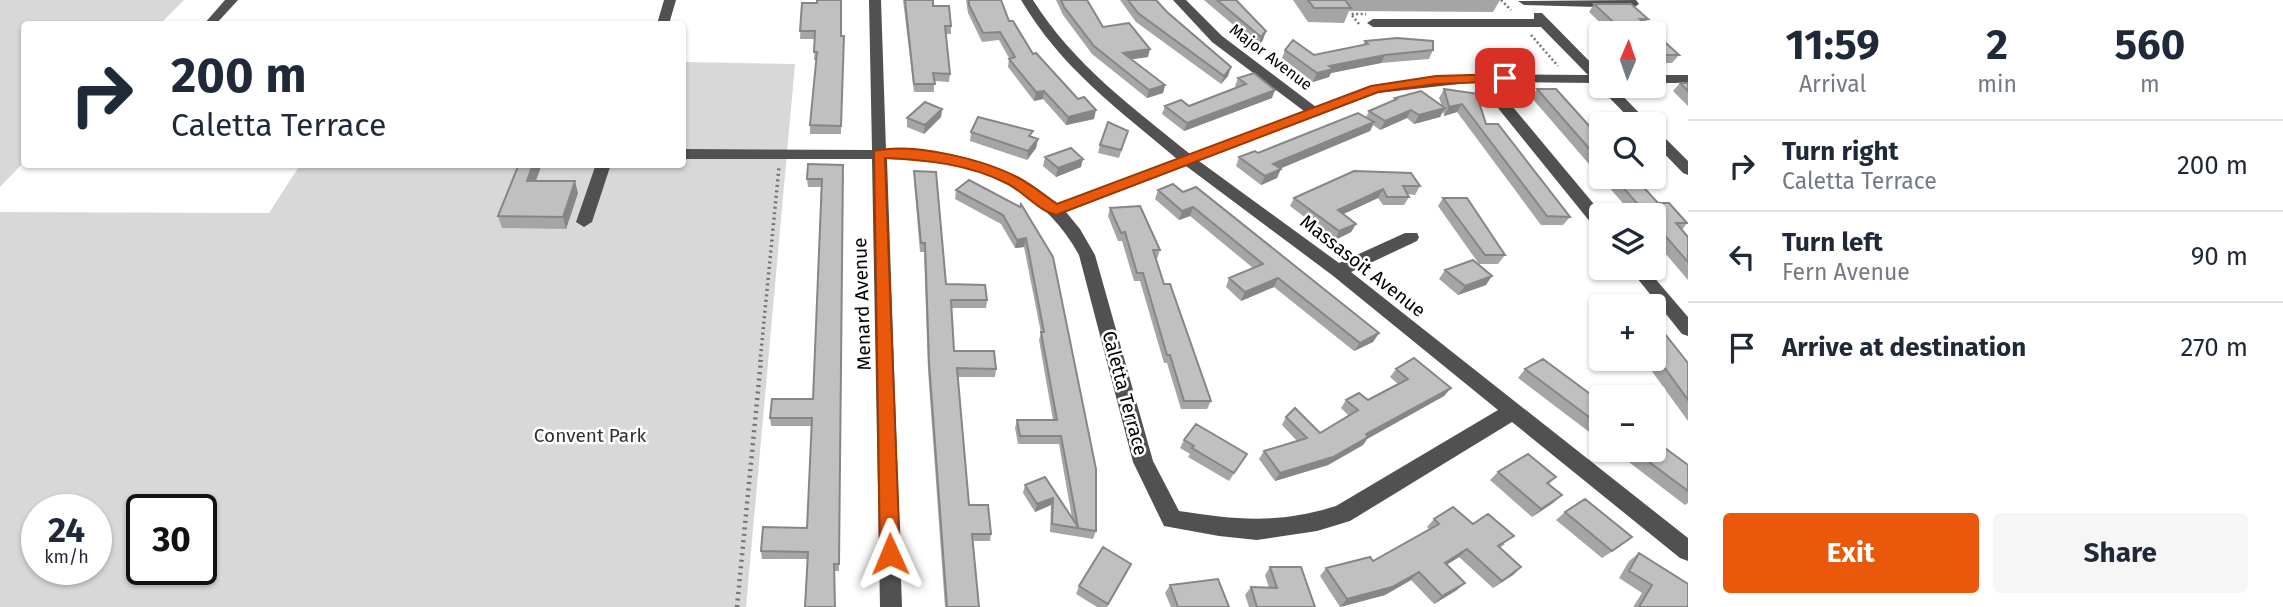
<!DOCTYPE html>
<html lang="en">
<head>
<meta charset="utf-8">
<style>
	:root { --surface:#fff; --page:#f6f6f7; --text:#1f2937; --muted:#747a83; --line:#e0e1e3; --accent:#ea580c }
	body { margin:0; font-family:"Fira Sans",sans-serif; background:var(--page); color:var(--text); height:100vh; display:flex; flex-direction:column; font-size:26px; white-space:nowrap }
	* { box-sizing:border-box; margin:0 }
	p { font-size:23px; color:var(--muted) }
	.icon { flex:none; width:38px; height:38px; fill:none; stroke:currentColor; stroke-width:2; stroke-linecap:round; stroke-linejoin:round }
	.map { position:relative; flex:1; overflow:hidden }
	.side { display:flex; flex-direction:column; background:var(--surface); width:595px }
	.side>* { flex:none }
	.top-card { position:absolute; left:21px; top:21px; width:665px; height:147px; border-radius:7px; box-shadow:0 2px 5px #0004; background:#fff; color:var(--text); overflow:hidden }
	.needle { width:46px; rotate:2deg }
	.buttons { position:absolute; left:1589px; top:21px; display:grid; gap:14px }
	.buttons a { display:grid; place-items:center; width:77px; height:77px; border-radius:7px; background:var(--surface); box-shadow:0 2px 5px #0004; font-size:35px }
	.speed { position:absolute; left:21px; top:494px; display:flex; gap:14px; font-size:35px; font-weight:700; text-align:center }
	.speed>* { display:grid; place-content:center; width:91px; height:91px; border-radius:50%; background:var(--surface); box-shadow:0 2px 5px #0004; line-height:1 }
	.speed small { font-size:18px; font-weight:400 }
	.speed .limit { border:4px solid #111; border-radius:10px; background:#fff; color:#111 }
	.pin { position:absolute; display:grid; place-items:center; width:60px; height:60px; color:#fff; margin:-30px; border-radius:14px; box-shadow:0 4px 10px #0006 }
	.me { position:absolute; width:77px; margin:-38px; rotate:359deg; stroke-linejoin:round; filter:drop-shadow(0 0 5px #0008) }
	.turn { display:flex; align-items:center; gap:24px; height:147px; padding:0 35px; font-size:32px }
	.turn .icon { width:91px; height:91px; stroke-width:2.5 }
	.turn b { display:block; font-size:49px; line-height:60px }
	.eta { display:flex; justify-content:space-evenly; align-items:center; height:119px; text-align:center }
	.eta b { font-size:42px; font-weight:700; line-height:49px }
	.primary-button { display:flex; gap:14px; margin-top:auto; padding:14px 35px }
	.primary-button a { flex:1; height:80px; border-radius:7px; background:var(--accent); color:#fff; font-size:28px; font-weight:700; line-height:80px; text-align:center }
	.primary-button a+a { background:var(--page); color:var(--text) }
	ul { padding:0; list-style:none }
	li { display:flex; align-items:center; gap:21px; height:91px; padding:0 35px; border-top:2px solid var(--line) }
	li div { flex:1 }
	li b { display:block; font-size:26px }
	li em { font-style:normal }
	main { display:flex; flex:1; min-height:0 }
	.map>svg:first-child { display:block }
	.green { fill:#d8d8d8; fill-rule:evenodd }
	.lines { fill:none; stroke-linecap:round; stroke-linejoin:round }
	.path-far2 { stroke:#737373; stroke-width:2.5; stroke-dasharray:2 2.5; stroke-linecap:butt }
	.path-far1 { stroke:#737373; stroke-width:3.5; stroke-dasharray:2 3.5; stroke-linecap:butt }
	.path { stroke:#737373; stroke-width:4.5; stroke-dasharray:2 4.5; stroke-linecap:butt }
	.minor { fill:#515151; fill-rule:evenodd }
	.wall { fill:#a5a5a5 }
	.shaded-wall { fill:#868686 }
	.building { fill:#c0c0c0; stroke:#868686; stroke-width:2 }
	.route { fill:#ea580c; stroke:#983908; stroke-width:2 }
	.labels { text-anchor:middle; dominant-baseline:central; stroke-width:5; stroke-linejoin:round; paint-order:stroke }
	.far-street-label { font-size:16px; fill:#000; stroke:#fff }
	.street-label { font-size:19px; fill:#000; stroke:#fff }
	.park-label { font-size:19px; fill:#2f2f2f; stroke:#fff }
</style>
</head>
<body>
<main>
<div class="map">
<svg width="1688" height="607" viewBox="0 0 1688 607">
	<rect width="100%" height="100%" fill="#fff"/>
	<!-- green -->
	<path class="green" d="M0 0H184L160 24H24V162L0 187Z
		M683 62 795 64 746 607H0V212L269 213 300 165 682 164ZM37 509H96V569H37ZM142 509H201V569H142Z"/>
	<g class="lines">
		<!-- path-far2 -->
		<path class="path-far2" d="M1501 0 1511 10
			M1359 24 1351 14H1366
			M1531 35 1558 66"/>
		<!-- path-far1 -->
		<path class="path-far1" d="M760 362 779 167"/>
		<!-- path -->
		<path class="path" d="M737 607 761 360"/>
		<!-- minor -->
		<path class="minor" d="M225 0H238L216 24H204Z
			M664 0H676L669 24H657Z
			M869 0H881L886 150C948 150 1009 163 1057 204L1177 159C1117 108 1062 69 1021 0H1033C1073 64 1132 107 1190 154L1304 111 1212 42 1173 0H1186L1222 36 1316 107 1376 85 1481 74 1588 75 1541 27H1373L1367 23 1373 19H1534V13H1542L1601 73V86H1613L1650 124H1635L1595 83 1492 82 1603 215 1601 229 1595 228 1477 82 1378 93 1199 161 1339 263 1405 233H1417L1419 237 1417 241 1351 272 1688 538V561L1680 558 1512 422 1350 521 1317 531 1257 540 1219 536 1164 526 1133 462 1079 255C1038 181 967 160 887 159L902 607H880L872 159H682V149L872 150ZM1186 166 1332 275 1498 410 1336 506C1279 524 1237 520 1179 511L1153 461 1095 255 1080 229 1066 212Z
			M1636 0 1639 4 1633 8 1524 5 1518 1Z
			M1654 75H1688V83H1654Z
			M1654 131 1659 132 1688 161V175L1683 173 1654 143Z
			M596 164H611L592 222 584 227 576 222Z
			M1629 268H1646L1688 317V336L1682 334Z"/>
	</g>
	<!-- wall -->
	<path class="wall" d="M903 0H933V6L951 26V34H946L950 74 949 82 934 81V92H914Z
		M966 0H1001L1009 21 1033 54 1094 119 1066 125 1043 99 1034 101 1008 67 1009 58 999 40 982 42 968 13Z
		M1056 0H1087L1103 27 1148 57 1131 59 1165 85 1163 93 1147 98 1092 54 1063 15Z
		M1120 0H1156L1167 12 1231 67 1228 76 1221 84 1136 22Z
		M1204 0H1236L1263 40 1258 46Z
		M1293 0H1500L1493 12 1349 11 1344 23 1308 22Z
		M802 3 841 36V134H810V125L816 60H814L815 39H800Z
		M1594 4 1648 19 1645 24 1679 55 1672 63H1654V33H1611L1589 12Z
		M1365 41 1433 50 1429 59 1381 63 1331 73 1329 77 1313 82 1282 58 1285 50 1314 55 1363 45Z
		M1238 78 1272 98 1184 131 1162 114 1165 106H1189L1237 88 1235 86Z
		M1680 83H1688V106L1673 91Z
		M1444 89 1486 104 1480 106 1486 124 1570 217 1563 225H1541L1457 112 1444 116 1443 111 1440 117 1414 124 1407 118 1380 130 1373 125 1370 131 1280 168 1277 178 1261 185 1236 166 1239 157 1258 153 1366 117 1369 111 1393 101 1395 98 1442 106 1439 98Z
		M1537 89 1601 139V177H1634L1658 203 1687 223 1682 230 1688 237V280L1654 240V215H1633L1531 97Z
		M942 109 941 117 924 134 907 127V118Z
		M1128 131 1119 158 1098 153 1100 145Z
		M971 132 1032 137 1038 139 1036 148 1027 160 970 141Z
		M1045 157 1081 167 1056 177 1043 166Z
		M517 164H542L536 181 578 193 566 229 502 228 498 216 518 166Z
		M843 165 839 571H835L808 559H762L761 551 807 528 812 426H771L770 418 813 399 821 187H808L807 179Z
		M914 171 946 284 987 300 986 308H951L954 351 996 369 995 377H958L969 505 991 534 990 541H973L979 607H945L928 370 924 252H920L914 180Z
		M1354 171 1420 186 1415 195 1408 194 1409 197 1404 205H1383L1378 198 1343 214 1356 224 1351 232 1335 240 1290 206 1294 198Z
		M956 190 1020 207 1096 531 1093 539 1050 532 1051 505 1035 512 1023 493 1025 485 1045 477 1072 518 1059 444H1018L1015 428 1017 420H1053L1039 340 1041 333 1024 247 1015 248 1001 224 955 199Z
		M1158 190 1183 192 1379 333 1373 342 1354 351 1274 287 1241 301 1226 287 1229 278 1253 268 1190 216 1179 220 1155 199Z
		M1443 198 1505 255 1498 264H1479L1438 206Z
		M1110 208 1160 250 1157 259H1156L1164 284 1211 401 1207 409H1181L1167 363H1164L1140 281H1134L1122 241H1118L1108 216Z
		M1445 270 1486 285 1458 295 1439 279Z
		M1654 324 1688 363V421L1643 359H1654Z
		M1396 369 1451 388 1444 396 1367 439 1363 445 1328 465 1275 481 1259 459 1264 451 1297 441 1282 425 1286 417 1320 433 1349 416 1341 408 1346 400H1368L1398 384 1390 377Z
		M1525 369 1601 402V441L1518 378Z
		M1184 440 1247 454 1229 481 1188 457 1190 454 1180 448Z
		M1613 450H1654L1688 465V503L1685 505Z
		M1498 472 1556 477 1549 484 1562 495 1553 503 1532 517 1490 480Z
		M1565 512 1622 545 1602 558 1556 520Z
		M1434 519 1473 524 1505 544 1500 548 1521 567 1513 575 1493 588 1459 557 1446 565 1457 590 1434 604 1411 580 1385 595 1340 607 1320 576 1326 568 1373 561 1429 529 1427 527Z
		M1639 553 1687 607H1633L1642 593 1619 578 1629 561Z
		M1131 564 1107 607H1097L1076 594 1079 586Z
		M1270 567 1315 607H1249L1245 595 1251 587 1269 588 1265 575Z
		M1170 585 1229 607H1171L1165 593Z"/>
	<!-- shaded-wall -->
	<path class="shaded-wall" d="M1266 31 1263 40 1258 46 1261 37Z
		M1150 49 1148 57 1121 61 1123 53Z
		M1385 55 1381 63 1331 73 1329 77 1313 82 1317 73 1329 66Z
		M1231 67 1228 76 1221 84 1224 76Z
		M1165 85 1163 93 1147 98 1149 90Z
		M1275 90 1272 98 1184 131 1187 123Z
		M1044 91 1043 99 1034 101 1036 92Z
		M1492 96 1486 104 1473 108 1478 99Z
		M1462 104 1457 112 1444 116 1449 107Z
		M1445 108 1440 117 1414 124 1419 115Z
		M942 109 941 117 924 134 925 125Z
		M1096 110 1094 119 1066 125 1068 117Z
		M1411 110 1407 118 1380 130 1385 121Z
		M1374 122 1370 131 1270 173 1273 164Z
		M1038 139 1036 148 1027 160 1028 151Z
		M1083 159 1081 167 1056 177 1058 168Z
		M533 164H542L531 193 527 181Z
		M1281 169 1277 178 1261 185 1265 176Z
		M575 181 578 193 566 229 563 217Z
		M1383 189 1378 198 1333 219 1338 210Z
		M1193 207 1190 216 1179 220 1182 211Z
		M1356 224 1351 232 1335 240 1339 231Z
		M1026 238 1024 247 1015 248 1017 240Z
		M1492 276 1486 285 1458 295 1465 286Z
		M1278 278 1274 287 1241 301 1245 292Z
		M1379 333 1373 342 1354 351 1360 343Z
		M1451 388 1444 396 1367 439 1363 445 1328 465 1275 481 1280 473 1366 434Z
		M1562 495 1553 503 1532 517 1541 509Z
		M1053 498 1051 505 1035 512 1037 504Z
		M1467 549 1459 557 1437 571 1445 563Z
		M1521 567 1513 575 1493 588 1502 581Z
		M1419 572 1411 580 1385 595 1340 607 1347 599Z
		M1465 583 1457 590 1434 604 1442 596Z"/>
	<!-- building -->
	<path class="building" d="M817 0H841V36H844L841 126 810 125 817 52H814L815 31H800L802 3H817Z
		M905 0H933V6H949L951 26H945L950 74 933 73 935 84H914Z
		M969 0H1001L1009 21H1013L1033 54 1036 53 1078 99 1084 97 1096 110 1068 117 1044 91 1036 92 1009 59 1015 57 1000 32 983 33 969 5Z
		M1061 0H1087L1103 27 1129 23 1150 49 1123 53 1165 85 1149 90 1094 46 1064 7Z
		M1128 0H1156L1167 12 1231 67 1224 76 1138 13Z
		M1217 0H1236L1266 31 1261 37Z
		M1308 0H1345L1351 8H1314Z
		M1594 4H1631L1648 19H1640L1679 55H1654V33H1625Z
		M1397 38 1433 41V50L1385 55 1329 66 1333 69 1317 73 1285 50 1293 40 1314 55 1368 44 1365 41Z
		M1254 73 1275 90 1187 123 1165 106 1181 100 1189 106 1246 84 1238 78Z
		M1680 83H1688V91Z
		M1444 89 1492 96 1478 99 1486 124H1498L1570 217 1547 216 1462 104 1449 107Z
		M1537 89H1556L1601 139V162Z
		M1421 91 1445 108 1419 115 1411 110 1385 121 1369 111 1397 99 1395 98Z
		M925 102 942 109 925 125 907 118Z
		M1358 113 1374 122 1273 164 1281 169 1265 176 1239 157 1255 151 1258 153Z
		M978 117 1033 131 1029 136 1038 139 1028 151 971 132Z
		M1108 122 1128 131 1121 150 1100 145Z
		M1071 148 1083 159 1058 168 1045 157Z
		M519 164H533L527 181H575L563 217 498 216Z
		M808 164 843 165 839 564H834L835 607H805L808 552 761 551 763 527 807 528 812 418H770L772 399H813L822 179H807Z
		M914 171 936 172 946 284 985 285 987 300H951L954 351H994L996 369 957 368 969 505H988L991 534H972L979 607H947L929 362 925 243H921Z
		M1354 171 1411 173 1420 186H1403L1409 197H1387L1383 189 1338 210 1356 224 1339 231 1294 198Z
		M1614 177H1634L1658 203H1669L1687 223H1676L1688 237V262L1654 223V215H1647Z
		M969 180 1020 207 1021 204 1053 257 1096 469V531L1052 524 1053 498 1037 504 1025 485 1045 477 1078 527 1061 436H1020L1017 420H1057L1041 332H1044L1026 238 1017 240 1003 215 956 190Z
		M1173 184 1183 192 1196 187 1379 333 1360 343 1278 278 1245 292 1229 278 1263 264 1193 207 1182 211 1158 190Z
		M1443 198H1467L1505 255H1485Z
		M1140 206 1160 250H1153L1164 284H1170L1211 401H1184L1170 355H1167L1143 273H1137L1125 232 1121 233 1110 208Z
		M1473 260 1492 276 1465 286 1445 270Z
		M1654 324H1657L1688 363V400L1654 353Z
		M1414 358 1451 388 1366 434 1368 437 1333 457 1280 473 1264 451 1307 438 1286 417 1295 408 1320 433 1358 410 1346 400 1359 393 1368 400 1408 379 1396 369Z
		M1543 359 1601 402V426L1525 369Z
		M1196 424 1247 454 1234 473 1192 448 1194 446 1184 440Z
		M1654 440 1688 465V491L1633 450H1654Z
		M1528 454 1556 477 1547 483 1562 495 1541 509 1498 472Z
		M1585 499 1632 537 1612 551 1565 512Z
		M1453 507 1473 524 1488 514 1514 536 1498 546 1521 567 1502 581 1467 549 1445 563 1465 583 1442 596 1419 572 1392 587 1347 599 1326 568 1370 557 1373 561 1439 524 1434 519Z
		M1103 547 1131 564 1108 604 1079 586Z
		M1639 553 1688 584V605L1687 607H1639L1652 585 1629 571Z
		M1270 567H1301L1315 607H1257L1251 587 1277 588Z
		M1218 579 1229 607H1178L1170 585Z"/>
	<!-- route -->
	<path class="route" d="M1505 74 1511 78 1509 81 1436 84 1378 92 1056 215C1037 210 1023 191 1006 183 968 164 927 160 885 158L900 554 897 560 890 563 883 560 880 554 874 151C912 142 982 159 1017 177 1031 184 1044 195 1057 204L1371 86 1436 76Z"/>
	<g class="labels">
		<!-- far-street labels -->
		<g class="far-street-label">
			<text transform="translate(1271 57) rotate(37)">Major Avenue</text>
		</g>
		<!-- street labels -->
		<g class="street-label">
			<text transform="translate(1363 266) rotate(38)">Massasoit Avenue</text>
			<text transform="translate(862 304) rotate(-92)">Menard Avenue</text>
			<text transform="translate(1125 393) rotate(75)">Caletta Terrace</text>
		</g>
		<!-- park labels -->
		<g class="park-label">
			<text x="590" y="435">Convent Park</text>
		</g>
	</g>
</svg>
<div class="buttons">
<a><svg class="needle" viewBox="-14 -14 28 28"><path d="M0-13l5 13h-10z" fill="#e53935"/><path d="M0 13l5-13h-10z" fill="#747a83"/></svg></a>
<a><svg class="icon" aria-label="search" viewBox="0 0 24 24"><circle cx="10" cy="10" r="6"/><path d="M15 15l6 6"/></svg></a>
<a><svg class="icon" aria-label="layers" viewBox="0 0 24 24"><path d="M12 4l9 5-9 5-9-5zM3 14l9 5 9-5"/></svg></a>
<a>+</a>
<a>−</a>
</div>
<div class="speed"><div>24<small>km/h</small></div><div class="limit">30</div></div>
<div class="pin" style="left:1505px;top:78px;background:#d93025"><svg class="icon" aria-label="arrive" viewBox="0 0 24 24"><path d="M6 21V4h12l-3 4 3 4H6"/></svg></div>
<svg class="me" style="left:890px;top:554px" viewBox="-20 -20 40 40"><path d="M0-17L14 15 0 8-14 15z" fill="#ea580c" stroke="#fff" stroke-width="4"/></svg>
<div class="top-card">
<div class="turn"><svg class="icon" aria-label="right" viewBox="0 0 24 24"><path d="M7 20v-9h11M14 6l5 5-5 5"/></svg><div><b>200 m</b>Caletta Terrace</div></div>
</div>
</div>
<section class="side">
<div class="eta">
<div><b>11:59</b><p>Arrival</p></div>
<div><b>2</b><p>min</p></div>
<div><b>560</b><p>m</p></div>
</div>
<ul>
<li><svg class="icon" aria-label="right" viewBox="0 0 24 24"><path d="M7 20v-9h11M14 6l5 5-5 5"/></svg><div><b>Turn right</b><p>Caletta Terrace</p></div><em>200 m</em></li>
<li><svg class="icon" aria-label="left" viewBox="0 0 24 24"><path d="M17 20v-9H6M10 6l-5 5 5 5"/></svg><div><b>Turn left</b><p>Fern Avenue</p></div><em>90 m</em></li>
<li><svg class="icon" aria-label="arrive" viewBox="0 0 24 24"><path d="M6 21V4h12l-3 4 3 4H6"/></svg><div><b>Arrive at destination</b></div><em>270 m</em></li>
</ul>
<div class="primary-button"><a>Exit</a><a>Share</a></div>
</section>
</main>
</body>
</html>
